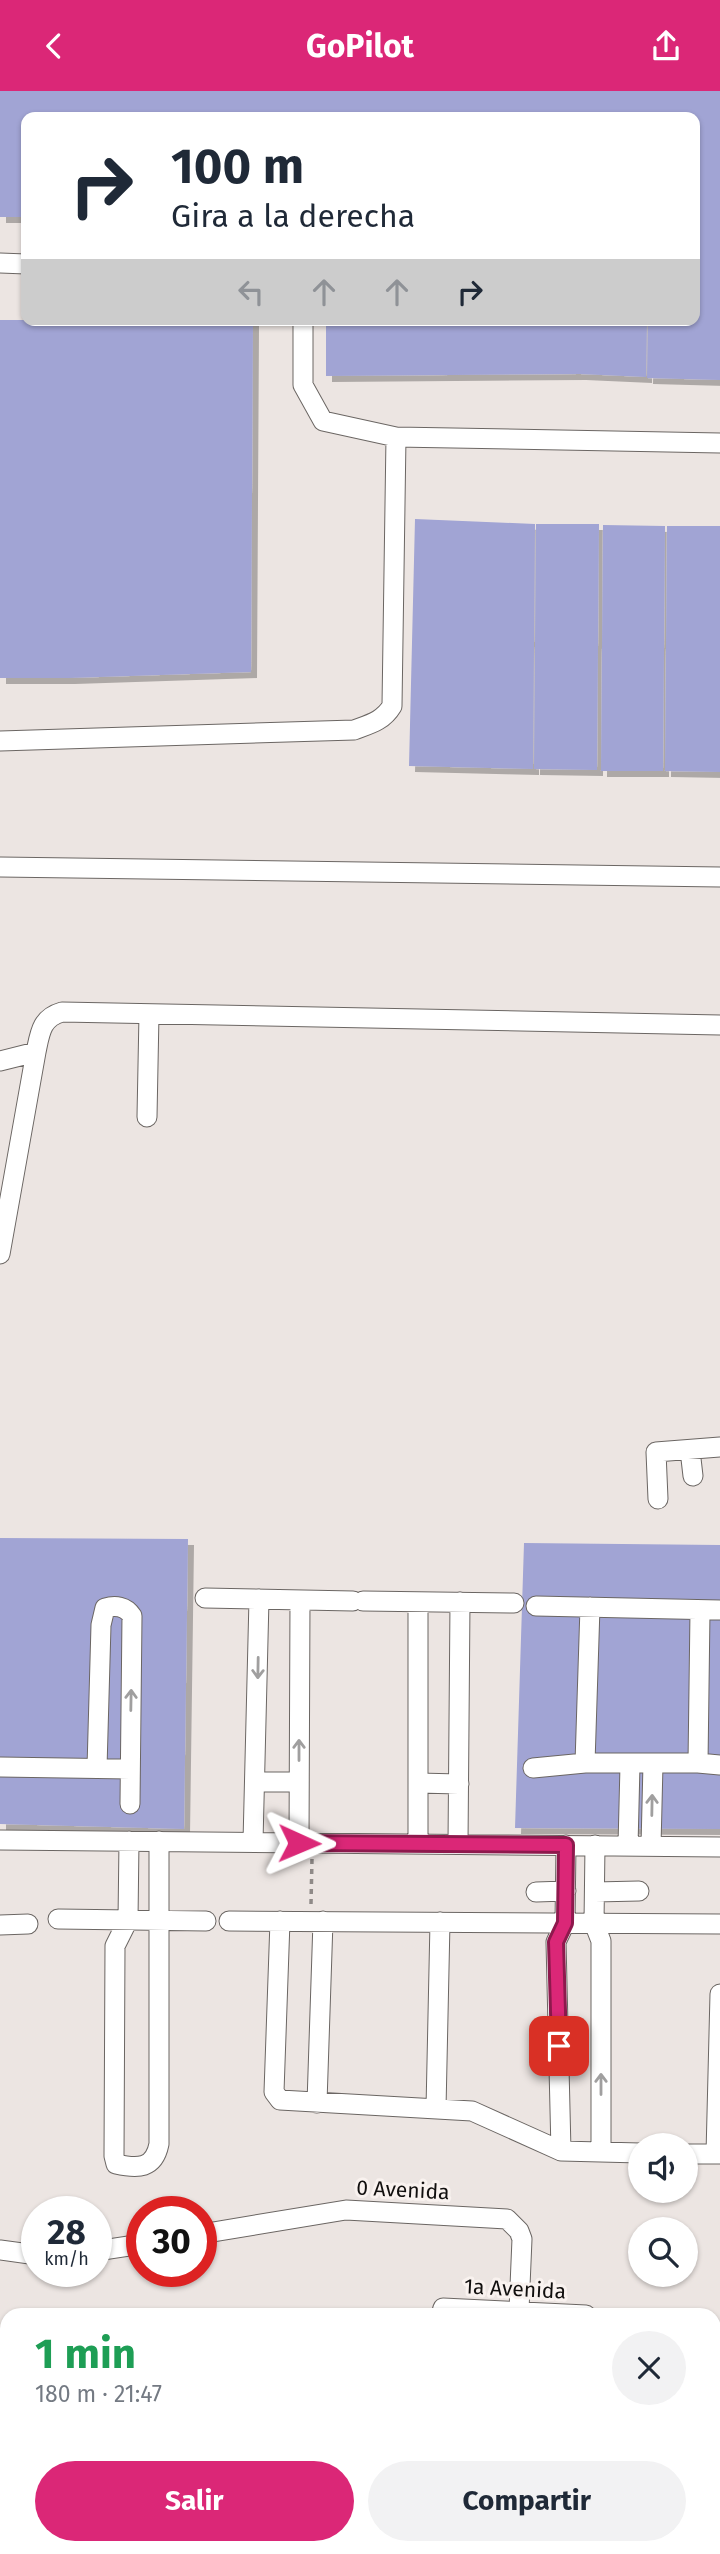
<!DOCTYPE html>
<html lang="es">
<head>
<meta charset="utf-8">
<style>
	:root { --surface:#fff; --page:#f2f2f3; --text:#1f2937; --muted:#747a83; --accent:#db2777 }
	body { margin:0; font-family:"Fira Sans",sans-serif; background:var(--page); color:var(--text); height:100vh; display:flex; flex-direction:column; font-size:26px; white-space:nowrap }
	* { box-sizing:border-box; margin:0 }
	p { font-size:23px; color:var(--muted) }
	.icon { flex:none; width:38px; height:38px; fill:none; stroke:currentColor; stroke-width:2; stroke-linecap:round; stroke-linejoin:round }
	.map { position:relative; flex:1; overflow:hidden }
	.panel { position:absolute; left:0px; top:2217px; width:721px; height:247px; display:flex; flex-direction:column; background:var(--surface); border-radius:21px 21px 0 0; box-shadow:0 2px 5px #0004 }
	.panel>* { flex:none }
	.hud { position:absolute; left:21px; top:21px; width:679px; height:214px; border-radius:14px; box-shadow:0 2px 5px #0004; background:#fff; color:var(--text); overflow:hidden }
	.fabs { position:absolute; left:628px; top:2042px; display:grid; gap:14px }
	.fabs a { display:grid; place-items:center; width:70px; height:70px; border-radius:50%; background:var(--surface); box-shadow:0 2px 5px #0004; font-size:35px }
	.speed { position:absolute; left:21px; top:2105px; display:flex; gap:14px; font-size:35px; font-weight:700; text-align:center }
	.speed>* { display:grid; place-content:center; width:91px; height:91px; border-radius:50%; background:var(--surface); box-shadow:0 2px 5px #0004; line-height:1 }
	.speed small { font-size:18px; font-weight:400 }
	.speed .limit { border:10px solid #d22; background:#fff; color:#111 }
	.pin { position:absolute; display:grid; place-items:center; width:60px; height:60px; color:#fff; margin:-30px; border-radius:14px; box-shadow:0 4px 10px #0006 }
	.me { position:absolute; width:77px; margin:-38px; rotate:91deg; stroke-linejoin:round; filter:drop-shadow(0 0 5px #0008) }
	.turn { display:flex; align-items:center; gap:24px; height:147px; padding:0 35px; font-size:32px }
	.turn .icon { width:91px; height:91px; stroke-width:2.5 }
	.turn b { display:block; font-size:49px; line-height:60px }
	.lanes { display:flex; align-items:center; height:66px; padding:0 35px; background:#0003; justify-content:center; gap:35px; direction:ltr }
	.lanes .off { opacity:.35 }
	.round { display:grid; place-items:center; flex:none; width:74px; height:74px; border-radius:37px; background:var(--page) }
	.overview { display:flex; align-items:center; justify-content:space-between; height:119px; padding:0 35px }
	h1 { font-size:42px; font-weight:700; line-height:52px; color:#1e9e55 }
	.cta { display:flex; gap:14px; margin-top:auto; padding:14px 35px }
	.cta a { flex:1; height:80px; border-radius:42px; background:var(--accent); color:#fff; font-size:28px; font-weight:700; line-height:80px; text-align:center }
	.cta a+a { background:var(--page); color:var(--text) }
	header { display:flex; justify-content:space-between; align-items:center; height:91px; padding:0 35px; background:var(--accent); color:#fff; font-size:32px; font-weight:700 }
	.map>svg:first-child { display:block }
	.building { fill:#a1a4d4; filter:url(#shadow) }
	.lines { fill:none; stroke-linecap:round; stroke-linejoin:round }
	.minor-casing { stroke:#6b6663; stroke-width:21 }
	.path { stroke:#8f8a88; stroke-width:3.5; stroke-dasharray:5 5; stroke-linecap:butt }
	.minor { stroke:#fff; stroke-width:19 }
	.oneway { stroke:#a09f9f }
	.route-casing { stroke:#8e194d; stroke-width:18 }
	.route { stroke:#db2777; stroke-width:12 }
	.labels { text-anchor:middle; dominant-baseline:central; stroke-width:6; stroke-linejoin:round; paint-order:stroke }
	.street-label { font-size:21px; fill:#110f0e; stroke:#f9f2ef }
</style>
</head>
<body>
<header><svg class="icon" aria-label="back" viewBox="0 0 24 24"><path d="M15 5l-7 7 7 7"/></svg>GoPilot<svg class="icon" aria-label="share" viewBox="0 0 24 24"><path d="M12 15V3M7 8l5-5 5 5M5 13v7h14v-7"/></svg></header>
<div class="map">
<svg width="720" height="2463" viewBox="0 0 720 2463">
	<defs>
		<filter id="shadow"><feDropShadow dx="6" dy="6" stdDeviation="0" flood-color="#0004"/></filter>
	</defs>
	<rect width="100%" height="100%" fill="#ece5e2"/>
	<!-- building -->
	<path class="building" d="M0 0H720V289L647 287 648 229H695V26H26V126H0Z
		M0 229H253L251 581 69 587H0Z
		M326 229H647L646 286 580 283 326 285Z
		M415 428 535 433 533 678 409 675Z
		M536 433H599L597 679 534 678Z
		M603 434 665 435 663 680H601Z
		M667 435H720V681L665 680Z
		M0 1447 188 1448 184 1738 0 1733Z
		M524 1452 720 1454V1738L515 1737Z"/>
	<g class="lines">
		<!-- minor casing -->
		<g class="minor-casing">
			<path id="minor" d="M0 172 26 173
				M303 229V294L323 330 396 346 720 352
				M0 650 354 639C370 633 383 630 392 615L396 346
				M0 776 720 786
				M0 970 36 961
				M147 1026 149 923
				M0 1163 36 961C40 942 41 927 62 921L720 934
				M690 1359 693 1385
				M658 1408 656 1361 720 1356
				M205 1507 353 1510
				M363 1510 514 1512
				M536 1515 720 1519
				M585 1672 590 1516
				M698 1672 700 1520
				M0 1676 130 1678
				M97 1677 101 1534 105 1517C115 1514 126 1515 132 1525L130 1713
				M533 1677 585 1672H698L720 1674
				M255 1691H299
				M418 1692 459 1693
				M0 1749 720 1756
				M129 1750 128 1829 115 1855 114 2065 116 2073C138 2078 154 2078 159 2053V1750
				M253 1751 259 1508
				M299 1752 300 1509
				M418 1753V1511
				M458 1753 460 1511
				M595 1754 594 1832 601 1850V2061
				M628 1755 630 1674
				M651 1755 653 1673
				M536 1801 566 1800
				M595 1801 639 1800
				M58 1828 206 1830
				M229 1830 720 1833
				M280 1830 274 2001 280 2009 472 2020 561 2060 640 2062
				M0 1834 28 1833
				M317 2012 323 1830
				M436 2018 440 1831
				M561 2060 556 1851 565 1832 566 1754
				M686 2063H720
				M716 2063 720 1903
				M201 2143 346 2119 507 2128 519 2140 522 2148 519 2219
				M0 2159 37 2164
				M96 2160 142 2153
				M441 2224 443 2217 586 2224
				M0 2330H7
				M714 2388H720
				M421 2463V2457"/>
		</g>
		<!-- path -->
		<path class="path" d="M311 1813 312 1768"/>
		<!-- minor -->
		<use href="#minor" class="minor"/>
	</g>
	<!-- one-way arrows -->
	<defs><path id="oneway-shaft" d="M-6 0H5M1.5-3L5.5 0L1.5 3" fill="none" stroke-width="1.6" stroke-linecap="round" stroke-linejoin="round" transform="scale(1.75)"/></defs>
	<g class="oneway">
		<use href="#oneway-shaft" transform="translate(258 1577) rotate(91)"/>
		<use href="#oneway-shaft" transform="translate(131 1609) rotate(-89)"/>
		<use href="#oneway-shaft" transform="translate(299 1659) rotate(-90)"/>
		<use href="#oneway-shaft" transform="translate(652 1714) rotate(-89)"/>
		<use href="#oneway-shaft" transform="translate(601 1993) rotate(-90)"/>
	</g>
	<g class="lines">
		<!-- route casing -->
		<g class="route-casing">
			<path id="route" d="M299 1752 566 1754 565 1832 556 1851 559 1955"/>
		</g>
		<!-- route -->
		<use href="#route" class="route"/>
	</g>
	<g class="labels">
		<!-- street labels -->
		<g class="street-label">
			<text transform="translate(403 2099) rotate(3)">0 Avenida</text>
			<text transform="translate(515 2198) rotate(3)">1a Avenida</text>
		</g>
	</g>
</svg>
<div class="fabs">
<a><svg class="icon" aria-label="sound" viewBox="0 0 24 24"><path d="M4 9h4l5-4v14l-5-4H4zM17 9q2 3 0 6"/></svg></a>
<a><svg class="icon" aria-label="search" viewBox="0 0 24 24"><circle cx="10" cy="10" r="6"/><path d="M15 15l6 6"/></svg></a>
</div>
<div class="speed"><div>28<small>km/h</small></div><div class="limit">30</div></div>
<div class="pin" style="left:559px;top:1955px;background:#d93025"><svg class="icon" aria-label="arrive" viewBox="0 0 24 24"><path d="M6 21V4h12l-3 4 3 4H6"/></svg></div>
<svg class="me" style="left:299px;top:1752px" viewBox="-20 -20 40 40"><path d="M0-17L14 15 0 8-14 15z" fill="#db2777" stroke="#fff" stroke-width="4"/></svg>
<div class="hud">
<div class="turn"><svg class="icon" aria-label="right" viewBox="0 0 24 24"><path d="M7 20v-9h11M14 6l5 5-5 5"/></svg><div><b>100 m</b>Gira a la derecha</div></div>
<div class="lanes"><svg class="icon off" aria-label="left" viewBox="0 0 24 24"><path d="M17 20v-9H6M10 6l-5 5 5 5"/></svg><svg class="icon off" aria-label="ahead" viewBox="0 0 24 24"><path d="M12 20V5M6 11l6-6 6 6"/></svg><svg class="icon off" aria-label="ahead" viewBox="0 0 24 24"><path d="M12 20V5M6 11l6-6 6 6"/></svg><svg class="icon" aria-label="right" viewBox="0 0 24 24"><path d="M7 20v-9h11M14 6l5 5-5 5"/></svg></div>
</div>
<section class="panel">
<div class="overview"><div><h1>1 min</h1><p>180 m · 21:47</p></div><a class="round"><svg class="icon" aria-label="close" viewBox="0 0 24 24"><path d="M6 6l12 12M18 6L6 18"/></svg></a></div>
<div class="cta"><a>Salir</a><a>Compartir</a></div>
</section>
</div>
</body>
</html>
